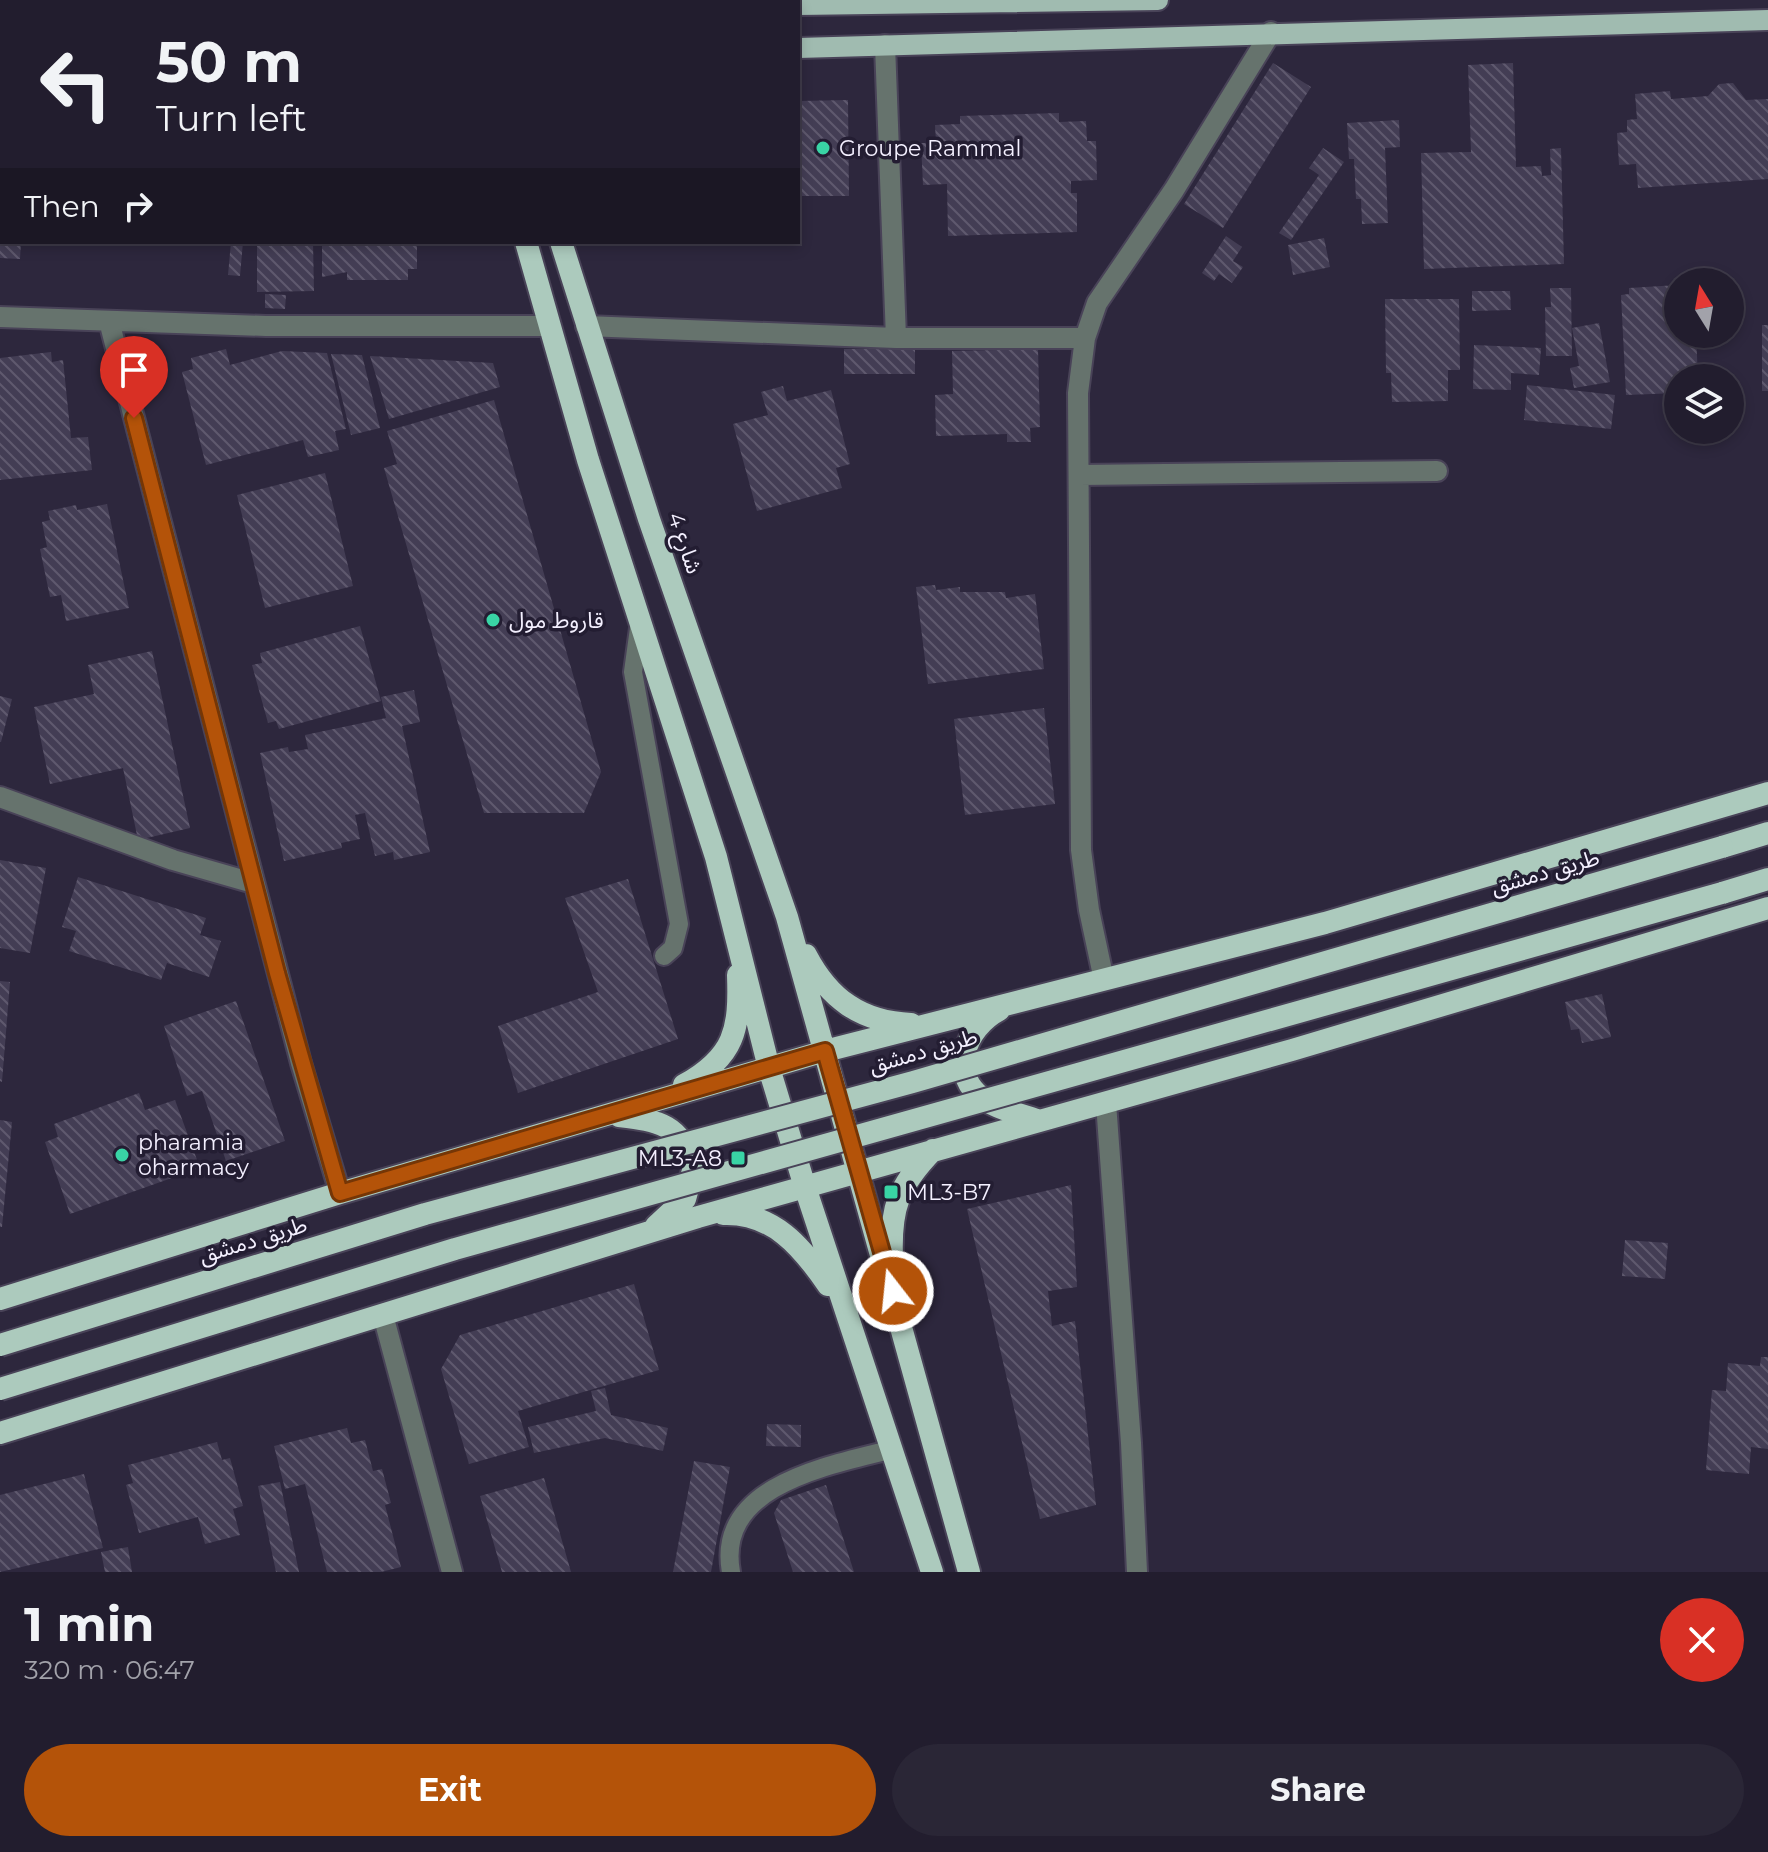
<!DOCTYPE html>
<html lang="en">
<head>
<meta charset="utf-8">
<style>
	:root { --surface:#221d2e; --page:#2a2636; --text:#f1f3f6; --muted:#a2a2aa; --line:#3f3b4a; --accent:#b45309 }
	body { margin:0; font-family:Montserrat,"Noto Sans Arabic",sans-serif; background:var(--page); color:var(--text); height:100vh; display:flex; flex-direction:column; font-size:30px; white-space:nowrap }
	* { box-sizing:border-box; margin:0 }
	p { font-size:26px; color:var(--muted) }
	.icon { flex:none; width:44px; height:44px; fill:none; stroke:currentColor; stroke-width:2; stroke-linecap:round; stroke-linejoin:round }
	.map { position:relative; height:1572px; overflow:hidden }
	.sheet { display:flex; flex-direction:column; background:var(--surface); flex:1 }
	.sheet>* { flex:none }
	.banner { position:absolute; left:0px; top:0px; width:800px; height:244px; box-shadow:0 4px 12px #0003,0 0 0 2px var(--line); background:#221d2e; color:var(--text); overflow:hidden }
	.needle { width:52px; rotate:349deg }
	.buttons { position:absolute; left:1664px; top:268px; display:grid; gap:16px }
	.buttons a { display:grid; place-items:center; width:80px; height:80px; border-radius:50%; background:var(--surface); box-shadow:0 4px 12px #0003,0 0 0 2px var(--line); font-size:40px }
	.pin { position:absolute; display:grid; place-items:center; width:68px; height:68px; color:#fff; margin:-82px -34px; border-radius:50% 50% 50% 0; rotate:-45deg; box-shadow:0 0 8px #0007 }
	.pin .icon { rotate:45deg }
	.me { position:absolute; width:88px; margin:-44px; rotate:344deg; stroke-linejoin:round; filter:drop-shadow(0 0 6px #0008) }
	.turn { display:flex; align-items:center; gap:28px; height:168px; padding:0 24px; font-size:36px }
	.turn .icon { width:104px; height:104px; stroke-width:2.5 }
	.turn b { display:block; font-size:56px; line-height:68px }
	.then { display:flex; align-items:center; height:76px; padding:0 24px; background:#0003; gap:16px; font-size:30px }
	.round { display:grid; place-items:center; flex:none; width:84px; height:84px; border-radius:42px; background:var(--page) }
	.head { display:flex; align-items:center; justify-content:space-between; height:136px; padding:0 24px }
	h1 { font-size:48px; font-weight:700; line-height:60px }
	.action { display:flex; gap:16px; margin-top:auto; padding:16px 24px }
	.action a { flex:1; height:92px; border-radius:48px; background:var(--accent); color:#fff; font-size:32px; font-weight:700; line-height:92px; text-align:center }
	.action a+a { background:var(--page); color:var(--text) }
	.map>svg:first-child { display:block }
	.building { fill:url(#building-back-hatch) }
	.lines { fill:none; stroke-linecap:round; stroke-linejoin:round }
	.service-casing { stroke:#494358; stroke-width:22 }
	.minor-casing { stroke:#494358; stroke-width:24 }
	.primary-casing { stroke:#494358; stroke-width:24 }
	.trunk-casing { stroke:#494358; stroke-width:26 }
	.service { stroke:#66736d; stroke-width:18 }
	.minor { stroke:#66736d; stroke-width:20 }
	.primary { stroke:#a0bbb0; stroke-width:20 }
	.trunk { stroke:#accabd; stroke-width:22 }
	.trunk-bridge-casing { stroke:#494358; stroke-width:26; stroke-linecap:butt }
	.trunk-bridge { stroke:#accabd; stroke-width:22 }
	.route-casing { stroke:#753606; stroke-width:20 }
	.route { stroke:#b45309; stroke-width:14 }
	.poi-dot { fill:#39d4a5; stroke:#231d32; stroke-width:3 }
	.labels { text-anchor:middle; dominant-baseline:central; stroke-width:7; stroke-linejoin:round; paint-order:stroke }
	.poi-label { font-size:22px; fill:#f4f0ff; stroke:#231d32; text-anchor:start }
	.street-label { font-size:22px; fill:#f4f0ff; stroke:#231d32 }
</style>
</head>
<body>
<div class="map">
<svg width="1768" height="1572" viewBox="0 0 1768 1572">
	<defs>
		<pattern id="building-back-hatch" width="6" height="6" patternUnits="userSpaceOnUse" patternTransform="scale(2)"><rect width="6" height="6" fill="#433d54"/><path d="M-1 5l2 2M0 0l6 6M5-1l2 2" fill="none" stroke="#5f596e"/></pattern>
	</defs>
	<rect width="100%" height="100%" fill="#2d273d"/>
	<!-- building -->
	<path class="building" d="M1273 63 1311 87 1223 228 1184 204Z
		M1513 63 1516 167 1541 166 1542 176 1551 175 1550 149 1561 148 1564 264 1424 269 1421 153 1471 152 1468 65Z
		M1733 83 1746 100 1768 99V179L1638 188 1636 164 1619 165 1617 133 1627 132V120L1637 119 1635 94 1670 91 1671 99 1708 96 1719 84Z
		M848 100 849 196H798V101Z
		M1059 113V122L1086 121 1087 141H1096L1097 180 1071 181V193H1077V232L948 236 947 184 923 185 921 143H936L935 125 960 124V116Z
		M1399 120 1400 147 1385 148 1388 223 1362 224 1361 199H1356L1354 159H1349L1347 123Z
		M1323 148 1344 162 1291 240 1279 233 1319 175 1309 168Z
		M1226 236 1242 247 1233 261 1243 267 1232 283 1219 274 1214 281 1202 273Z
		M1324 238 1330 267 1293 275 1288 245Z
		M0 242H21L20 259 0 258Z
		M231 242H243L240 276 228 275Z
		M257 242H313L314 291 257 292Z
		M322 242H417V269H408V280H347V272L322 277Z
		M1678 285V334H1696L1698 378H1678V393L1626 395 1621 295 1629 294V288Z
		M1550 288H1571L1572 356H1546L1545 307H1551Z
		M1472 291H1510L1511 310 1472 311Z
		M265 294 286 295 285 309 265 308Z
		M1385 299H1459L1460 370H1448V401L1392 402 1391 373H1386Z
		M1599 323 1610 382 1574 388 1570 368 1579 366 1572 328Z
		M1762 325H1768V391H1762Z
		M1474 345 1541 348 1539 375 1511 373V390L1473 389Z
		M226 349 230 365 282 351 327 353 346 429 335 431 339 450 308 457 303 440 206 465 182 372 193 369 191 358Z
		M844 349H915V374H844Z
		M1038 349 1040 427 1030 428 1031 442H1007V434L936 436 935 395 953 394 952 351Z
		M51 352 52 362 63 360 71 438 88 437 92 470 0 480V358Z
		M331 354 362 355 380 428 351 435Z
		M370 356 493 363 500 387 389 419Z
		M1527 385 1615 395 1611 429 1524 420Z
		M783 386 787 401 831 390 850 464 836 468 842 488 757 511 733 424 768 415 761 392Z
		M494 400 601 772 584 813H484L384 468 397 464 387 431Z
		M325 473 353 586 265 608 237 495Z
		M107 504 129 608 66 621 61 595 50 597 40 549 47 547 42 522 50 520 48 511 76 505 77 510Z
		M935 585 936 590 960 587V592H1005L1006 598 1035 594 1044 669 928 684 916 587Z
		M360 626 381 701 279 729 276 721 268 723 252 665 262 663 260 653Z
		M152 651 190 828 138 840 123 768 50 784 34 707 94 694 88 665Z
		M414 690 420 722 402 726 430 852 394 860 393 852 375 856 365 813 355 815 360 839 341 843 342 848 284 861 260 753 288 747 289 752 308 749 305 735 386 718 381 697Z
		M0 696 12 699 1 742H0Z
		M1044 708 1055 804 965 815 954 719Z
		M0 860 46 868 30 953 0 948Z
		M78 877 206 918 200 935 221 941 209 977 167 963 161 980 69 951 76 931 62 927Z
		M628 879 678 1039 518 1093 498 1026 598 992 565 898Z
		M0 981 10 982 2 1082 0 1081Z
		M1602 994 1611 1037 1582 1043 1579 1029 1571 1030 1565 1002Z
		M236 1001 285 1141 226 1161 202 1091 187 1096 164 1026Z
		M139 1093 145 1110 175 1100 200 1168 70 1214 45 1142 58 1137 54 1124Z
		M0 1120 12 1122 2 1227H0Z
		M1071 1185 1077 1287 1048 1291 1052 1326 1075 1321 1096 1505 1040 1519 967 1209Z
		M1625 1240 1668 1243 1665 1279 1622 1276Z
		M634 1284 659 1370 518 1411 529 1447 469 1464 441 1369 460 1335Z
		M1761 1357H1768V1449L1751 1447 1749 1474 1706 1470 1712 1390 1726 1391 1728 1363 1760 1366Z
		M605 1388 611 1415 668 1428 663 1451 605 1438 534 1453 528 1427 596 1411 591 1391Z
		M767 1424 801 1425V1447L766 1446Z
		M347 1428 351 1443 365 1440 373 1471 382 1469 391 1503 385 1505 401 1567 381 1572H327L305 1484 285 1489 274 1446Z
		M217 1442 222 1460 230 1458 243 1506 233 1509 240 1535 205 1544 198 1517 139 1533 126 1485 133 1483 128 1465Z
		M694 1461 730 1467 711 1572H673Z
		M84 1474 103 1548 0 1572V1495Z
		M544 1478 571 1572H502L480 1496Z
		M280 1482 299 1572H276L258 1486Z
		M826 1485 854 1572H793L774 1513 781 1500Z
		M128 1547 132 1572H105L101 1552Z"/>
	<g class="lines">
		<!-- service casing -->
		<g class="service-casing">
			<path id="service" d="M640 621 633 672 679 924 673 948 664 956
				M731 1572C715 1484 832 1465 893 1449"/>
		</g>
		<!-- minor casing -->
		<g class="minor-casing">
			<path id="minor" d="M885 45 896 338
				M0 317 266 326H548
				M109 321 301 1063 340 1193
				M586 326 896 338H1085
				M1080 475 1437 471
				M0 797 173 860 253 883
				M1104 980 1089 910 1081 850 1078 393 1085 338 1097 303 1174 190 1271 32
				M1106 1103 1131 1443 1137 1572
				M383 1315 452 1572"/>
		</g>
		<!-- primary casing -->
		<g class="primary-casing">
			<path id="primary" d="M798 5 1158 0
				M0 21H2
				M798 48 1768 20
				M0 69 2 68"/>
		</g>
		<!-- trunk casing -->
		<g class="trunk-casing">
			<path id="trunk" d="M455 0 456 2
				M500 0V2
				M643 0 649 2
				M304 2 312 0
				M526 242 588 460 716 857 769 1068 805 1187 932 1572
				M561 242 649 519 787 917 969 1572
				M1722 847 1768 833
				M1722 893 1768 879
				M806 955C829 999 861 1022 911 1024
				M999 1010C965 1028 947 1075 985 1100 1000 1110 1020 1114 1037 1120
				M684 1085C735 1057 740 1029 738 975
				M619 1116C660 1121 680 1124 694 1167L685 1199 656 1226
				M723 1214C773 1212 802 1247 828 1285
				M892 1258C890 1208 898 1186 933 1150
				M0 1299 340 1193 825 1051 1325 923 1768 793
				M0 1433 698 1217 1292 1050 1768 908"/>
		</g>
		<!-- service -->
		<use href="#service" class="service"/>
		<!-- minor -->
		<use href="#minor" class="minor"/>
		<!-- primary -->
		<use href="#primary" class="primary"/>
		<!-- trunk -->
		<use href="#trunk" class="trunk"/>
		<!-- trunk-bridge casing -->
		<g class="trunk-bridge-casing">
			<path id="trunk-bridge" d="M0 1345 425 1214 913 1082 1722 847
				M0 1389 455 1249 1722 893"/>
		</g>
		<!-- trunk-bridge -->
		<use href="#trunk-bridge" class="trunk-bridge"/>
	</g>
	<g class="lines">
		<!-- route casing -->
		<g class="route-casing">
			<path id="route" d="M134 418 277 973 340 1193 825 1051 893 1291"/>
		</g>
		<!-- route -->
		<use href="#route" class="route"/>
	</g>
	<!-- markers -->
	<g class="poi-dot">
		<circle cx="823" cy="148" r="8"/>
		<circle cx="493" cy="620" r="8"/>
		<circle cx="122" cy="1155" r="8"/>
		<rect x="730" y="1150" width="16" height="16" rx="4"/>
		<rect x="883" y="1184" width="16" height="16" rx="4"/>
	</g>
	<g class="labels">
		<!-- poi labels -->
		<g class="poi-label">
			<text x="839" y="148">Groupe Rammal</text>
			<text x="509" y="620">قاروط مول</text>
			<text x="138" y="1142">pharamia<tspan x="138" dy="25">oharmacy</tspan></text>
			<text x="722" y="1158" text-anchor="end">ML3-A8</text>
			<text x="907" y="1192">ML3-B7</text>
		</g>
		<!-- street labels -->
		<g class="street-label">
			<text transform="translate(685 543) rotate(71)">شارع 4</text>
			<text transform="translate(1545 872) rotate(-16)">طريق دمشق</text>
			<text transform="translate(923 1051) rotate(-16)">طريق دمشق</text>
			<text transform="translate(253 1240) rotate(-17)">طريق دمشق</text>
		</g>
	</g>
</svg>
<div class="buttons">
<a><svg class="needle" viewBox="-14 -14 28 28"><path d="M0-13l5 13h-10z" fill="#e53935"/><path d="M0 13l5-13h-10z" fill="#a2a2aa"/></svg></a>
<a><svg class="icon" aria-label="layers" viewBox="0 0 24 24"><path d="M12 4l9 5-9 5-9-5zM3 14l9 5 9-5"/></svg></a>
</div>
<div class="pin" style="left:134px;top:418px;background:#d93025"><svg class="icon" aria-label="arrive" viewBox="0 0 24 24"><path d="M6 21V4h12l-3 4 3 4H6"/></svg></div>
<svg class="me" style="left:893px;top:1291px" viewBox="-20 -20 40 40"><circle r="17" fill="#b45309" stroke="#fff" stroke-width="3"/><path d="M0-11L8 9 0 5-8 9z" fill="#fff"/></svg>
<div class="banner">
<div class="turn"><svg class="icon" aria-label="left" viewBox="0 0 24 24"><path d="M17 20v-9H6M10 6l-5 5 5 5"/></svg><div><b>50 m</b>Turn left</div></div>
<div class="then">Then<svg class="icon" aria-label="right" viewBox="0 0 24 24"><path d="M7 20v-9h11M14 6l5 5-5 5"/></svg></div>
</div>
</div>
<section class="sheet">
<div class="head"><div><h1>1 min</h1><p>320 m · 06:47</p></div><a class="round" style="background:#d93025;color:#fff"><svg class="icon" aria-label="close" viewBox="0 0 24 24"><path d="M6 6l12 12M18 6L6 18"/></svg></a></div>
<div class="action"><a>Exit</a><a>Share</a></div>
</section>
</body>
</html>
